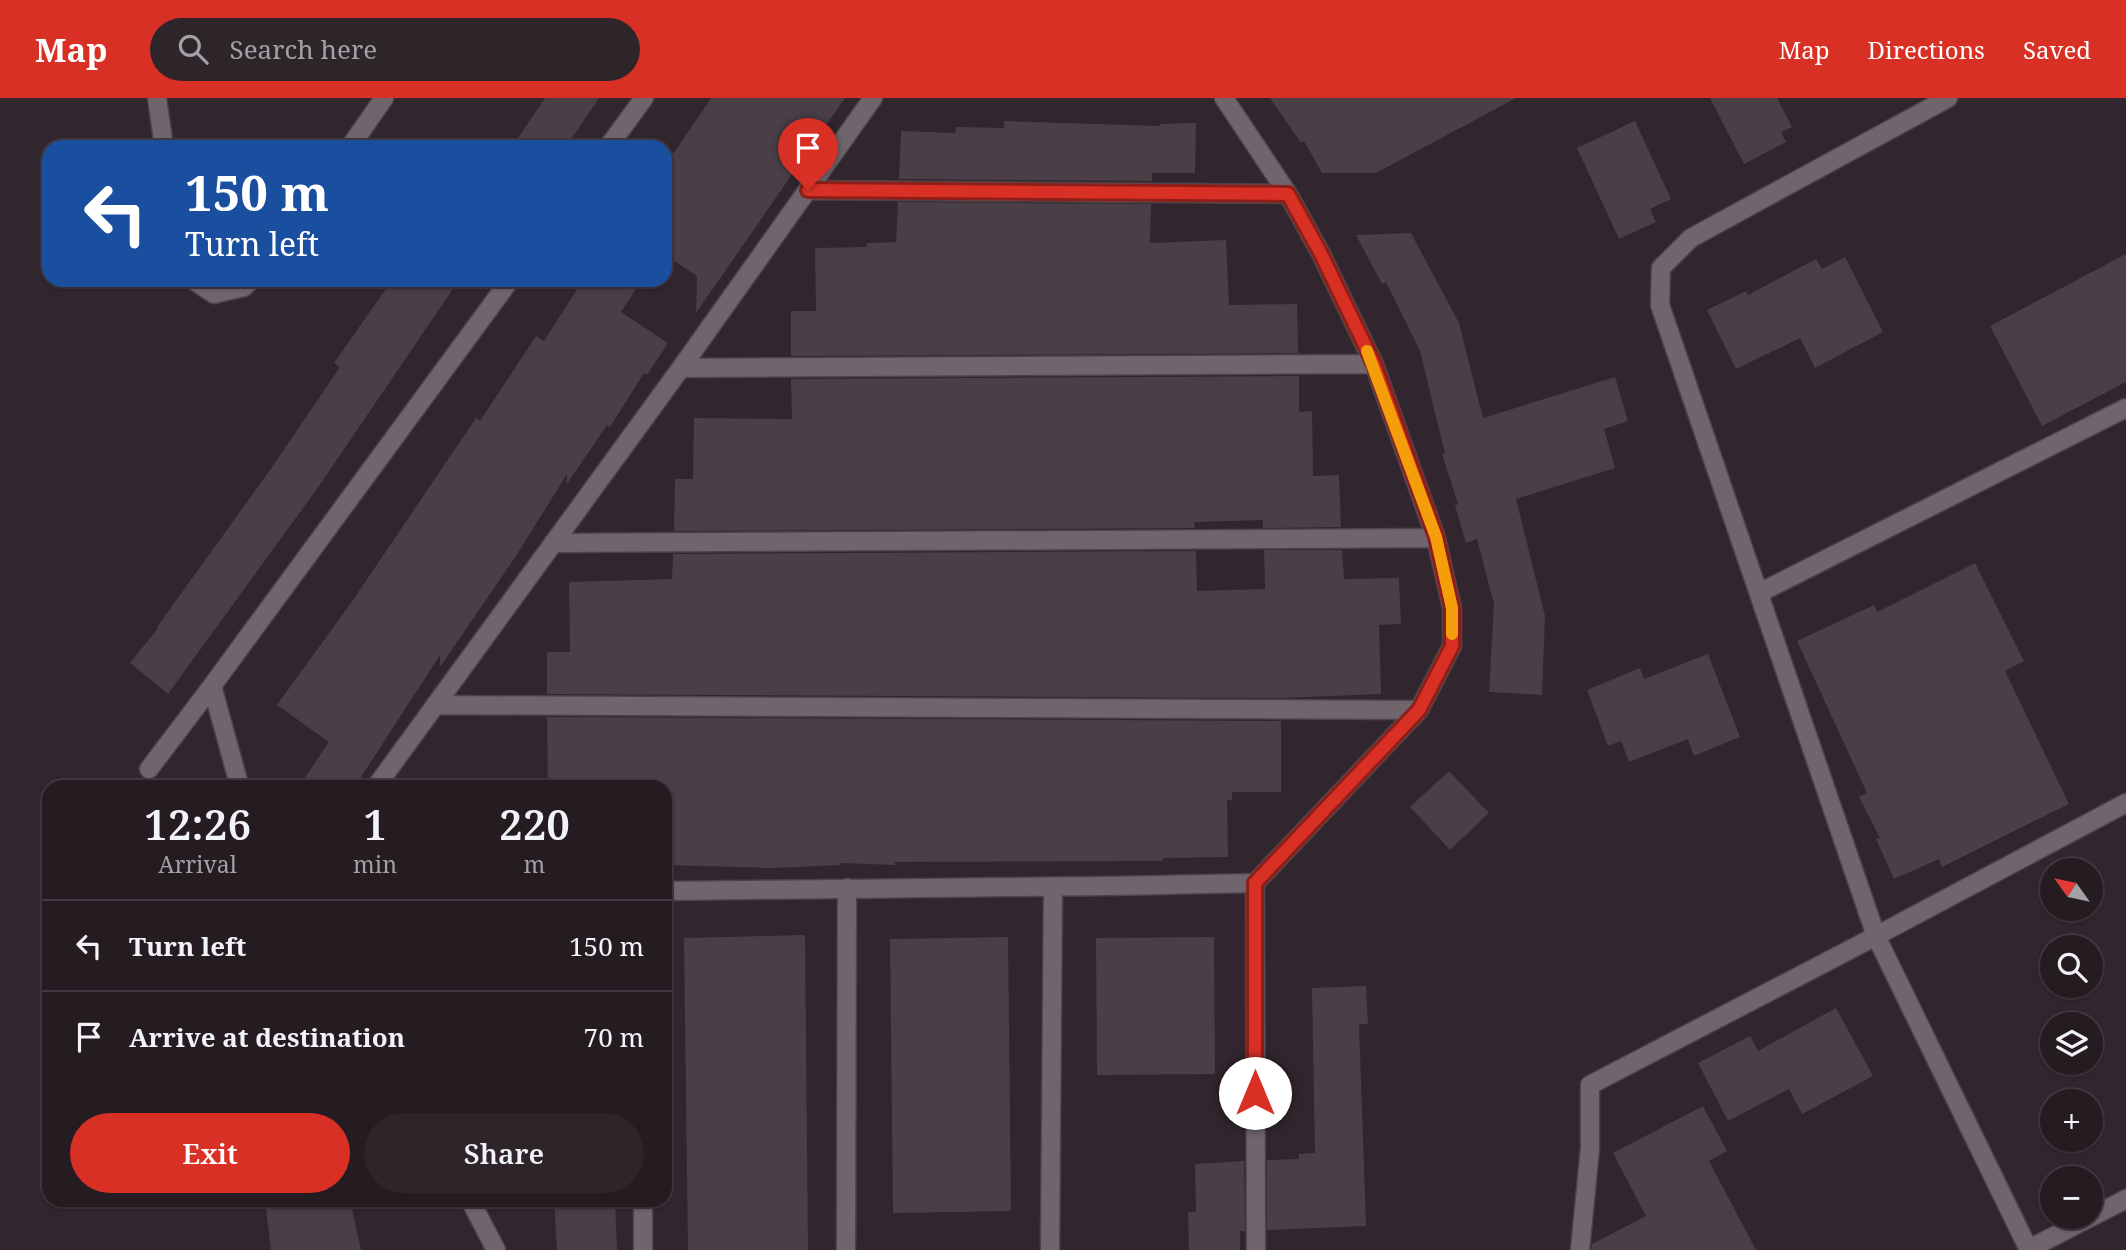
<!DOCTYPE html>
<html lang="en">
<head>
<meta charset="utf-8">
<style>
	:root { --surface:#251c22; --page:#2d252a; --text:#f1f3f6; --muted:#a3a1a5; --line:#423a40; --accent:#d93025 }
	body { margin:0; font-family:"Noto Serif",serif; background:var(--page); color:var(--text); height:100vh; display:flex; flex-direction:column; font-size:26px; white-space:nowrap }
	* { box-sizing:border-box; margin:0 }
	p { font-size:23px; color:var(--muted) }
	.icon { flex:none; width:38px; height:38px; fill:none; stroke:currentColor; stroke-width:2; stroke-linecap:round; stroke-linejoin:round }
	.map { position:relative; flex:1; overflow:hidden }
	.side { position:absolute; left:42px; top:682px; width:630px; height:427px; display:flex; flex-direction:column; background:var(--surface); border-radius:21px; box-shadow:0 2px 5px #0004,0 0 0 2px var(--line) }
	.side>* { flex:none }
	.top-card { position:absolute; left:42px; top:42px; width:630px; height:147px; border-radius:21px; box-shadow:0 2px 5px #0004,0 0 0 2px var(--line); background:#1a4fa0; color:#fff; overflow:hidden }
	.needle { width:46px; rotate:303deg }
	.fabs { position:absolute; left:2040px; top:760px; display:grid; gap:14px }
	.fabs a { display:grid; place-items:center; width:63px; height:63px; border-radius:50%; background:var(--surface); box-shadow:0 2px 5px #0004,0 0 0 2px var(--line); font-size:35px }
	.pin { position:absolute; display:grid; place-items:center; width:60px; height:60px; color:#fff; margin:-72px -30px; border-radius:50% 50% 50% 0; rotate:-45deg; box-shadow:0 0 7px #0007 }
	.pin .icon { rotate:45deg }
	.me { position:absolute; width:77px; margin:-38px; rotate:0deg; stroke-linejoin:round; filter:drop-shadow(0 0 5px #0008) }
	.turn { display:flex; align-items:center; gap:24px; height:147px; padding:0 28px; font-size:32px }
	.turn .icon { width:91px; height:91px; stroke-width:2.5 }
	.turn b { display:block; font-size:49px; line-height:60px }
	.eta { display:flex; justify-content:space-evenly; align-items:center; height:119px; text-align:center }
	.eta b { font-size:42px; font-weight:600; line-height:49px }
	.action { display:flex; gap:14px; margin-top:auto; padding:14px 28px }
	.action a { flex:1; height:80px; border-radius:42px; background:var(--accent); color:#fff; font-size:28px; font-weight:600; line-height:80px; text-align:center }
	.action a+a { background:var(--page); color:var(--text) }
	ul { padding:0; list-style:none }
	li { display:flex; align-items:center; gap:21px; height:91px; padding:0 28px; border-top:2px solid var(--line) }
	li div { flex:1 }
	li b { display:block; font-size:26px }
	li em { font-style:normal }
	header { display:flex; align-items:center; gap:42px; box-sizing:border-box; height:98px; padding:0 35px; background:var(--accent); color:#fff }
	header strong { font-size:33px }
	nav { display:flex; gap:38px; margin-inline-start:auto; font-size:24px }
	.search { width:490px; height:63px; background:var(--page); display:flex; align-items:center; gap:18px; box-sizing:border-box; padding:0 24px; border-radius:38px; color:var(--muted); font-size:26px }
	.map>svg:first-child { display:block }
	.building { fill:#4a3f47 }
	.lines { fill:none; stroke-linecap:round; stroke-linejoin:round }
	.minor-casing { stroke:#4b4349; stroke-width:21 }
	.minor { stroke:#71656d; stroke-width:18 }
	.route-casing { stroke:#8d1f18; stroke-width:18 }
	.route { stroke:#d93025; stroke-width:12 }
	.slow { stroke:#f59e0b; stroke-width:12 }
</style>
</head>
<body>
<header>
<strong>Map</strong>
<div class="search"><svg class="icon" aria-label="search" viewBox="0 0 24 24"><circle cx="10" cy="10" r="6"/><path d="M15 15l6 6"/></svg>Search here</div>
<nav><a>Map</a><a>Directions</a><a>Saved</a></nav>
</header>
<div class="map">
<svg width="2126" height="1152" viewBox="0 0 2126 1152">
	<rect width="100%" height="100%" fill="#31262d"/>
	<!-- building -->
	<path class="building" d="M545 0H599L566 49H512Z
		M711 0H845L696 215 697 178 665 157V68Z
		M1270 0H1516L1376 75H1322L1304 43 1301 45Z
		M1710 0H1777L1792 29 1781 34 1786 44 1744 66Z
		M1004 23 1160 28V26L1196 25 1195 75H1152V83L899 81 901 33 955 35 956 29 1004 30Z
		M1635 23 1671 101 1650 111 1656 124 1619 141 1577 50Z
		M898 104 1151 106 1150 145 1226 142 1229 207 1297 206 1298 255 791 258V213H816L815 150 867 149V145L896 144Z
		M1411 135 1459 225 1483 320 1615 279 1628 323 1604 331 1615 370 1516 401 1545 518 1542 597 1489 594 1494 506 1477 441 1466 445 1455 407 1458 406 1442 356H1445L1420 253 1386 184 1382 186 1356 137Z
		M2126 156V284L2042 328 1990 228Z
		M1845 159 1883 234 1815 270 1800 240 1736 271 1707 212 1746 193 1748 197 1816 161 1822 171Z
		M392 182H459L319 388 168 596 130 565 158 530 157 529 270 372 340 269 334 265Z
		M583 182H642L621 214 668 245 647 277 644 275 610 329 607 327 567 386V376L516 458 440 569V557L354 690H298L329 644 277 607 353 502 476 320 480 323 536 238 544 243Z
		M1299 278V314L1312 313 1313 378 1339 377 1341 429 1263 430V422L1194 424 1195 430 674 433 675 381H693L694 320 792 321 791 281Z
		M1264 452H1342L1344 481 1399 480 1401 526 1379 527 1381 596 1281 600 547 596V554H570L569 484 672 481 673 456 1196 453 1197 493 1265 491Z
		M1975 465 2024 563 2005 573 2069 706 1942 769 1939 761 1894 781 1876 741 1880 740 1859 699 1867 695 1797 543 1874 507 1877 514Z
		M1708 556 1740 639 1694 658 1688 641 1629 664 1621 643 1608 648 1587 592 1640 570 1644 581Z
		M547 619 1281 623V694H1232V702H1227L1228 759 1163 760V763L895 764V767L841 765V767L772 770 665 767V690H548Z
		M1449 673 1489 715 1450 752 1410 709Z
		M805 837 808 1152H688L684 840Z
		M1008 839 1011 1113 893 1115 890 841Z
		M1214 839 1215 976 1097 977 1096 840Z
		M1366 888 1368 926H1359L1366 1128 1267 1132V1062L1299 1061V1056L1315 1055 1312 890Z
		M1836 910 1873 978 1802 1016 1789 991 1728 1023 1698 965 1750 938 1758 953Z
		M1703 1008 1727 1053 1709 1063 1756 1152H1591L1592 1146 1646 1118 1613 1055Z
		M1244 1063 1245 1133H1240V1152H1189L1188 1114H1196L1195 1066Z
		M265 1102H350L361 1152H271Z
		M554 1102H615L617 1152H557Z"/>
	<g class="lines">
		<!-- minor casing -->
		<g class="minor-casing">
			<path id="minor" d="M157 0 164 49
				M1948 0 1691 140 1661 170 1660 207 1876 838 2029 1152
				M350 49 384 0
				M608 49 644 0
				M808 92 1288 96
				M193 182 214 196 244 189 251 182
				M681 270 1374 266
				M553 445 1436 440
				M1759 495 2126 310
				M212 588 240 690
				M435 607 1419 612
				M149 671 212 588 510 182
				M375 690 681 270 873 0
				M1255 785 1256 1152
				M665 793C862 790 1058 790 1255 785L1419 612 1452 548V510L1436 440 1374 266 1320 154 1288 96 1224 0
				M470 1102 496 1152
				M643 1102V1152
				M2029 1151 2126 1101
				M846 1152 847 790
				M1050 1152 1053 790
				M1580 1152 1590 1050V987L1876 838 2126 705"/>
		</g>
		<!-- minor -->
		<use href="#minor" class="minor"/>
	</g>
	<g class="lines">
		<!-- route casing -->
		<g class="route-casing">
			<path id="route" d="M808 92 1288 96 1320 154 1374 266 1436 439 1452 510V548L1419 612 1255 785V995"/>
		</g>
		<!-- route -->
		<use href="#route" class="route"/>
		<!-- slow -->
		<path class="slow" d="M1367 253 1436 439 1452 510V536"/>
	</g>
</svg>
<div class="fabs">
<a><svg class="needle" viewBox="-14 -14 28 28"><path d="M0-13l5 13h-10z" fill="#e53935"/><path d="M0 13l5-13h-10z" fill="#a3a1a5"/></svg></a>
<a><svg class="icon" aria-label="search" viewBox="0 0 24 24"><circle cx="10" cy="10" r="6"/><path d="M15 15l6 6"/></svg></a>
<a><svg class="icon" aria-label="layers" viewBox="0 0 24 24"><path d="M12 4l9 5-9 5-9-5zM3 14l9 5 9-5"/></svg></a>
<a>+</a>
<a>−</a>
</div>
<div class="pin" style="left:808px;top:92px;background:#d93025"><svg class="icon" aria-label="arrive" viewBox="0 0 24 24"><path d="M6 21V4h12l-3 4 3 4H6"/></svg></div>
<svg class="me" style="left:1255px;top:995px" viewBox="-20 -20 40 40"><circle r="19" fill="#fff"/><path d="M0-13L10 11 0 6-10 11z" fill="#d93025"/></svg>
<div class="top-card">
<div class="turn"><svg class="icon" aria-label="left" viewBox="0 0 24 24"><path d="M17 20v-9H6M10 6l-5 5 5 5"/></svg><div><b>150 m</b>Turn left</div></div>
</div>
<section class="side">
<div class="eta">
<div><b>12:26</b><p>Arrival</p></div>
<div><b>1</b><p>min</p></div>
<div><b>220</b><p>m</p></div>
</div>
<ul>
<li><svg class="icon" aria-label="left" viewBox="0 0 24 24"><path d="M17 20v-9H6M10 6l-5 5 5 5"/></svg><div><b>Turn left</b></div><em>150 m</em></li>
<li><svg class="icon" aria-label="arrive" viewBox="0 0 24 24"><path d="M6 21V4h12l-3 4 3 4H6"/></svg><div><b>Arrive at destination</b></div><em>70 m</em></li>
</ul>
<div class="action"><a>Exit</a><a>Share</a></div>
</section>
</div>
</body>
</html>
